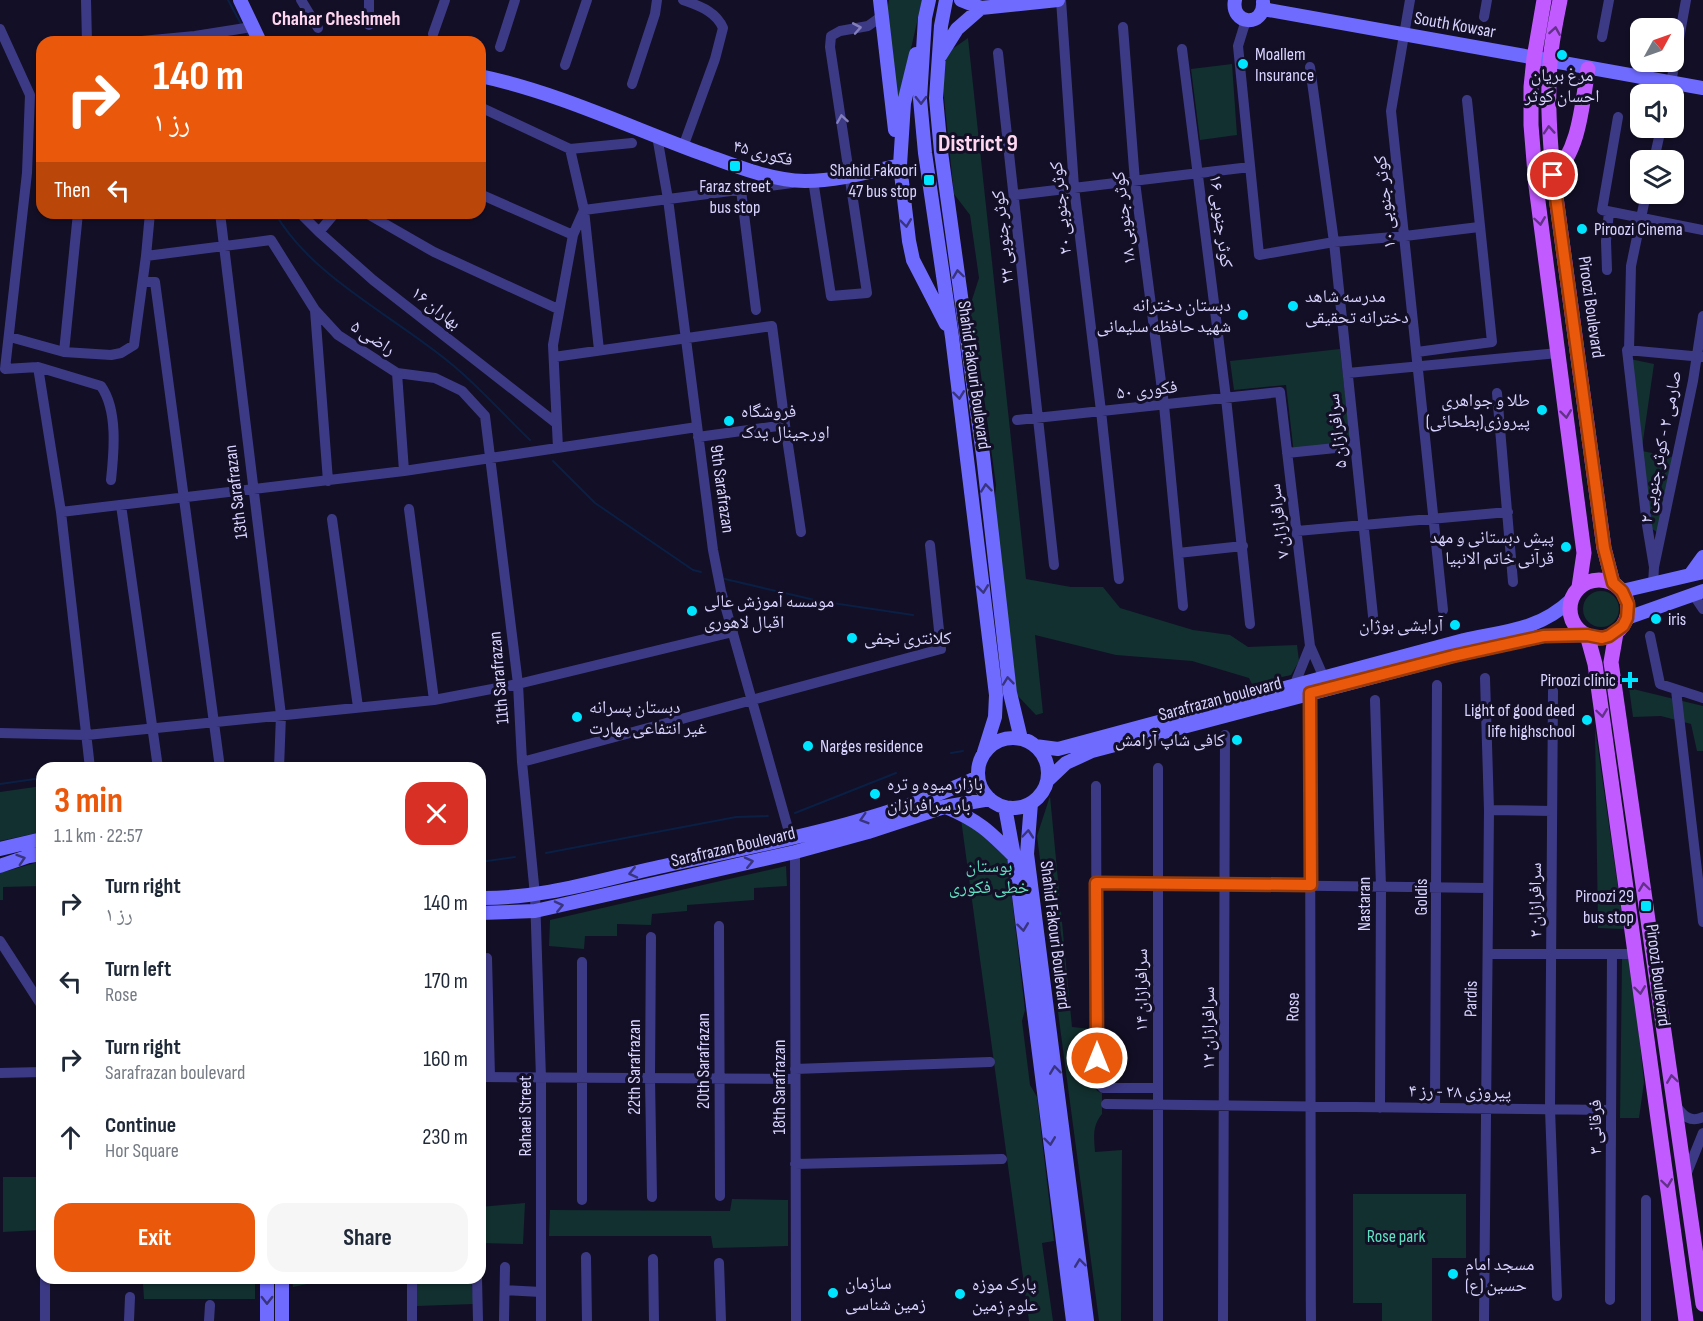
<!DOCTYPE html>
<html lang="en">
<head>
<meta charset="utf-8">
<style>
	:root { --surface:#fff; --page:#f6f6f7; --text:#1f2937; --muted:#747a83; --accent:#ea580c }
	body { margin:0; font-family:"Sofia Sans Condensed","Noto Naskh Arabic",sans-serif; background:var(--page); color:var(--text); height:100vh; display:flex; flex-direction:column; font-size:22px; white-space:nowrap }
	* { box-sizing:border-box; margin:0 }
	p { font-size:20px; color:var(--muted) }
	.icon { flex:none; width:33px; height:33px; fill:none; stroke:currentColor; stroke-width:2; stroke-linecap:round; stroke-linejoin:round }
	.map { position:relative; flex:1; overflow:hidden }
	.sheet { position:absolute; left:36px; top:762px; width:450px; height:522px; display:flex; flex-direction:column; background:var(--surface); border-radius:18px; box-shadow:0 2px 4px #0004 }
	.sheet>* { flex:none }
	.guide { position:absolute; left:36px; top:36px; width:450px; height:183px; border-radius:18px; box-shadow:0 2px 4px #0004; background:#ea580c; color:#fff; overflow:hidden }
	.needle { width:39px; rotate:50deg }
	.tools { position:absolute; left:1630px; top:18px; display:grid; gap:12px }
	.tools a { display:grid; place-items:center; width:54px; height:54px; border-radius:12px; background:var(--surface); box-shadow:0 2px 4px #0004; font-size:30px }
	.pin { position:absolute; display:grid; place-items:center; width:51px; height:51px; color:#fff; margin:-26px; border:3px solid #fff; border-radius:50%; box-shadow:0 2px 6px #0007 }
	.me { position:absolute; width:66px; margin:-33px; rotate:0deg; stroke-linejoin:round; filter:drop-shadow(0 0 4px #0008) }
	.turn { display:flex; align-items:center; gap:21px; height:126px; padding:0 18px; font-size:27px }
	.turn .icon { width:78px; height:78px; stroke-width:2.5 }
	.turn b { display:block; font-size:42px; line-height:51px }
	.then { display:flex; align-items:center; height:57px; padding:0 18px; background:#0003; gap:12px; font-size:22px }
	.round { display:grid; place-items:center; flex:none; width:63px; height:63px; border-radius:18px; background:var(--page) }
	.summary { display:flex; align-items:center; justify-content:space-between; height:102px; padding:0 18px }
	h1 { font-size:36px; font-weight:700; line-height:45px; color:var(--accent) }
	.button { display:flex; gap:12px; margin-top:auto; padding:12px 18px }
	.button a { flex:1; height:69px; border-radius:18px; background:var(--accent); color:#fff; font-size:24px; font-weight:700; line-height:69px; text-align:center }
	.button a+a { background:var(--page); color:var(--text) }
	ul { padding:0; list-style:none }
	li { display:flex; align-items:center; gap:18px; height:78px; padding:0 18px }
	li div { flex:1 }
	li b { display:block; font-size:22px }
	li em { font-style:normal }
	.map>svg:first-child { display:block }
	.green { fill:#12302f }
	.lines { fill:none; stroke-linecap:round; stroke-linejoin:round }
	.stream { stroke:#0a1f44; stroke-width:2 }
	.street { stroke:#3d3a85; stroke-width:10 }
	.secondary { stroke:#6f6bff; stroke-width:14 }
	.primary { stroke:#c25bff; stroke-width:15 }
	.oneway { stroke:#837fbc }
	.oneway2 { stroke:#623188 }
	.oneway3 { stroke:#38347d }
	.route-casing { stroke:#983908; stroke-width:15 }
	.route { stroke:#ea580c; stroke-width:10 }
	.poi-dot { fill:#00e5ff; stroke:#130f26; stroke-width:2 }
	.labels { text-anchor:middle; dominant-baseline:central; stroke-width:6; stroke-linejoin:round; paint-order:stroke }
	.street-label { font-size:18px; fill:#d9d4ff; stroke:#130f26 }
	.poi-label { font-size:18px; fill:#d9d4ff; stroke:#130f26; text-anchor:start }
	.park-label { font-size:18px; fill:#5fe0c0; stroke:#130f26 }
	.neighbourhood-label { font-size:20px; font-weight:bold; fill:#ffd6f0; stroke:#130f26 }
	.district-label { font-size:24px; font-weight:bold; fill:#ffd6f0; stroke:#130f26 }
</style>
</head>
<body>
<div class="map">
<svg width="1703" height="1321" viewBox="0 0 1703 1321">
	<rect width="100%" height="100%" fill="#130f26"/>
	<!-- green -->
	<path class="green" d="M889 0H922L895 119 885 24Z
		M968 38 1026 579 1071 587H1103L1120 608 1193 630 1230 635 1248 647 1297 645 1299 661 1291 675 1252 684 1249 678 1192 661 1116 655 1035 635 1043 713 1036 715 1017 695 994 507 996 485 977 346 971 325 969 309 979 278 970 215 954 194 943 88 945 61 948 52Z
		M1232 64 1237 135 1200 140 1191 69Z
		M1340 349 1351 448 1294 454 1286 385 1234 390 1230 361Z
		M1630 359 1654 364 1642 448Z
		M1642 451 1673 457 1658 533 1651 528Z
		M1583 609a18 18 0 1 1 36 0a18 18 0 1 1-36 0Z
		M1629 688 1703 706V751H1697L1691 724 1661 716 1633 717Z
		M1595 728 1624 929 1598 928Z
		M42 786V832L0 841V792Z
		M1050 796 1072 1027 1092 1029 1093 1044 1089 1047C1090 1061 1086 1088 1102 1093V1114C1092 1126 1094 1137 1095 1152L1122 1150 1121 1321H1099L1047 929 1049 911 1047 888 1042 875 1037 836Z
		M961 819 984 834 1007 855 1025 1010 1022 1021 1030 1085 1037 1097 1054 1241 1042 1243 1053 1321H1029Z
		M42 861V886L3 887V900H0V873Z
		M786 866 787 886 754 888V900L687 905V911L652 914 651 925 617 924V936H585L584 949 549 946 550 920Z
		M1622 959H1631L1644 1082 1639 1118H1620Z
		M3 1177H38V1196H42V1242L41 1230 3 1232Z
		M1353 1194H1466V1258H1432V1321H1382V1303H1353Z
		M732 1199 788 1200V1246L713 1248 711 1236H549L550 1210 730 1211Z
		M525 1203 523 1244 480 1243V1207Z
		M92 1278H255V1299H144L143 1284 92 1282Z
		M292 1278H335L293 1287Z
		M416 1278H471L474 1304 417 1306Z"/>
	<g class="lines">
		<!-- stream -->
		<path class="stream" d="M228 0 241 24
			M246 31 250 39
			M275 213C313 279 398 318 455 367 481 389 505 416 530 440
			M553 461 595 503 693 570 701 572
			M725 579 819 601 913 615
			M951 753 963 751
			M0 784 42 778
			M795 813 896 773
			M546 853 736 817 768 816
			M480 862 515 857"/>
		<!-- street -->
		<path class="street" d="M86 0 87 42
			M301 0 318 28
			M369 0V25
			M683 0C699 6 716 11 723 28L715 59 683 147
			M1061 0 1074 187 1101 411 1119 579
			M1410 0 1391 111 1443 610
			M1484 17 1487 0
			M1246 20 1238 46 1259 255 1334 242 1405 236 1479 227
			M1123 27 1135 182 1164 405 1183 606
			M0 29 30 95 27 173 5 369 38 367 101 386C118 410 114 452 111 480
			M433 34 445 0
			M1602 37 1609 0
			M131 42 195 36 252 27
			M500 47 515 0
			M1182 49 1226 398 1250 624
			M998 53 1054 565
			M565 65 587 0
			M1310 67 1334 242 1373 616
			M632 84 655 14 657 0
			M1669 94 1686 0
			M480 107 570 149 632 143
			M1618 117 1602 210 1703 230
			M657 136 668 199 713 550 721 591 791 839
			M570 149 584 210 599 350
			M1654 160 1661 128
			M813 180 831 296 867 293 830 47 831 36 840 31 868 26 882 16
			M741 190 756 310
			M480 194 573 235
			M1015 195 1250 167
			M584 210 792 183
			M220 213 281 715 279 768
			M300 213 319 232 373 280 556 423
			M366 213 434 252 558 309
			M319 232 335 213
			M146 256 271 240 315 310 338 335 397 373 435 378 462 391 485 416 518 684 522 762 535 895 541 1078V1321
			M1607 270 1606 241 1609 212
			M143 282H155L220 768
			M315 310 328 481
			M10 337 64 352 111 355 121 353 134 345 146 256 150 213
			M1629 350 1631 266 1646 194
			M64 352 78 213
			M1417 352 1492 342 1467 100
			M554 357 772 326 785 425
			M38 367 61 512 90 768
			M397 373 404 471
			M1348 373 1558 353
			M1497 393 1513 582
			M1017 420 1280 392 1310 646 1324 678
			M698 437 785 425 801 532
			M558 448 553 345 573 235 584 210
			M1287 453 1355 446
			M121 505 158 768
			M409 509 434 700
			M61 512 404 471 697 427
			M332 519 358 707
			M1297 531 1508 512
			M1178 553 1243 546
			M1654 567 1647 525 1627 350 1703 357
			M1653 585 1654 567 1693 381 1703 316
			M1693 594 1703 609
			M1650 636 1660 684 1703 698
			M1294 686 1310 646
			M1676 690 1703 922
			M1553 691 1550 1109 1557 1296
			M1310 693C1311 903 1309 1112 1311 1321
			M1375 700 1381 887 1380 1108
			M0 733 87 735 434 700 518 684 733 632
			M522 762 941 649 930 545
			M1096 786 1097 1080 1103 1088H1158
			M1489 810 1552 811
			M795 852 796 1321
			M1096 883 1488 888
			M719 926 720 1196
			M651 937 650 1078 652 1197
			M0 941 42 1006
			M1488 954H1636
			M487 958 490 1077
			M582 962V1200
			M795 1069 990 1062
			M0 1073 42 1072
			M480 1077 795 1079
			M1106 1104 1611 1110
			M1676 1106C1684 1116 1690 1123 1703 1117
			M1435 1108 1437 685
			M795 1164 1002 1159
			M1686 1175 1703 1133
			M41 1187 42 1167
			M1646 1200V1321
			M586 1257 587 1321
			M653 1259 654 1321
			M719 1263 721 1321
			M45 1278V1321
			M412 1278V1321
			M477 1278 478 1321
			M505 1290 541 1292
			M1610 1300 1612 954
			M129 1321 130 1297
			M209 1321 210 1305
			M504 1321 505 1267
			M1158 1321V768
			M1223 1321 1225 735
			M1484 1321 1489 810 1485 678"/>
		<!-- secondary -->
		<path class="secondary" d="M240 0 260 42
			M880 0 895 130
			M929 0 925 18 920 99 925 153 952 337 996 695 995 717 984 752
			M946 0 941 26 936 98 941 152 983 455 1010 693 1021 739
			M961 0 981 8 1058 0
			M1235 0C1230 25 1265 28 1263 2
			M1263 9 1703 88
			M916 54 904 103 900 165 909 241 913 260 946 324
			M940 56 957 29 981 8
			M480 76C556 92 627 126 700 153 734 165 768 180 805 181 837 181 869 172 900 165
			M1690 575 1703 557
			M1622 591 1703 572
			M1627 618 1703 591
			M978 773a35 35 0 1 1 70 0a35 35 0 1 1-70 0Z
			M1035 746 1058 749 1464 640C1506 631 1539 630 1571 600
			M1047 781 1066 763 1092 751 1453 656 1544 636 1587 635
			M1031 803 1027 854 1087 1321
			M946 807C979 821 989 831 1014 856
			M1005 807 1014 856 1073 1321
			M0 849 42 839
			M0 866 29 856 42 854
			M480 898C544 899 606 878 668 865 773 842 880 823 978 777
			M480 913 535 911 795 852 868 832 944 807 990 799
			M267 1321V1278
			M282 1321V1278"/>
		<!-- primary -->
		<path class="primary" d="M1544 0 1534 58 1531 87V125L1536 186 1584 553 1579 587
			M1560 0C1556 21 1551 43 1550 64 1547 101 1550 138 1553 175L1604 548 1613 583
			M1553 175C1580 151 1582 103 1588 69
			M1570 609a29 29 0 1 1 58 0a29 29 0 1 1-58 0Z
			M1616 633 1611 662 1703 1304
			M1587 635 1595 664 1686 1321"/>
	</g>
	<!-- one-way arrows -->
	<defs><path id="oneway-chevron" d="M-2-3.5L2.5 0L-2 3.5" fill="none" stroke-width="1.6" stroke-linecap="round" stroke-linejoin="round" transform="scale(1.5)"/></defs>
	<g class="oneway">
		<use href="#oneway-chevron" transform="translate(857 28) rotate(-10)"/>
		<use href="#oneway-chevron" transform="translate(842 119) rotate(-99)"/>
	</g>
	<g class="oneway2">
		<use href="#oneway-chevron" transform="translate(1555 31) rotate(-81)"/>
		<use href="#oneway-chevron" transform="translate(1549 130) rotate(-94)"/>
		<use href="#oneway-chevron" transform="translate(1540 221) rotate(82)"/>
		<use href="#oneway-chevron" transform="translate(1566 414) rotate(83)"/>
		<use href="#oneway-chevron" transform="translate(1602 713) rotate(82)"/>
		<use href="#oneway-chevron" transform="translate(1644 887) rotate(-98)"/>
		<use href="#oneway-chevron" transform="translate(1640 990) rotate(83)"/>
		<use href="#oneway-chevron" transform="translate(1672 1079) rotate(-98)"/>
		<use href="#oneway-chevron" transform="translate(1667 1183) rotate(82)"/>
	</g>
	<g class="oneway3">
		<use href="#oneway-chevron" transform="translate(921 100) rotate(89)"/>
		<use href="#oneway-chevron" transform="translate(906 223) rotate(83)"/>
		<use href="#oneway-chevron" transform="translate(958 274) rotate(-98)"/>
		<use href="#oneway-chevron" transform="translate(959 395) rotate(83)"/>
		<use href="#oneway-chevron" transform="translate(986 488) rotate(-96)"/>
		<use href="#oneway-chevron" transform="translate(983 589) rotate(83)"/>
		<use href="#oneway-chevron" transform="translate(1008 681) rotate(-96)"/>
		<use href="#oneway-chevron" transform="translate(864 819) rotate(163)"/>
		<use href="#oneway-chevron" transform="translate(1028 834) rotate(-85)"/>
		<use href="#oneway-chevron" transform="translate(21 859) rotate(-18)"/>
		<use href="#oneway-chevron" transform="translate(749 862) rotate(-13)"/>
		<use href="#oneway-chevron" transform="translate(633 873) rotate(167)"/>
		<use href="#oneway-chevron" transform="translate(559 906) rotate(-13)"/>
		<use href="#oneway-chevron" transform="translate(1023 927) rotate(83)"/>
		<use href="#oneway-chevron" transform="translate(1055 1070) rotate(-97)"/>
		<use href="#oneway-chevron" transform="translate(1050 1141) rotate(83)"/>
		<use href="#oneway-chevron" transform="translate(1080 1263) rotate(-97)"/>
		<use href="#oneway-chevron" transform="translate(267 1300) rotate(90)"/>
	</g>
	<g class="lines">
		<!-- route casing -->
		<g class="route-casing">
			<path id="route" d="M1097 1058 1096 883 1311 885 1310 693 1453 656 1544 636 1587 635 1602 638 1609 636 1623 626 1627 618 1628 604 1622 591 1613 583 1604 548 1553 175"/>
		</g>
		<!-- route -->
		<use href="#route" class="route"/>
	</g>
	<!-- markers -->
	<g class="poi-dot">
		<circle cx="1562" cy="55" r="6"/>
		<circle cx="1243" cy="64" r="6"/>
		<rect x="729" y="160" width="12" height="12" rx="3"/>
		<rect x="923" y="174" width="12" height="12" rx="3"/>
		<circle cx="1582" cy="229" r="6"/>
		<circle cx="1293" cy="306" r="6"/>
		<circle cx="1243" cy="315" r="6"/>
		<circle cx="1542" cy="410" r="6"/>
		<circle cx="729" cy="421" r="6"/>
		<circle cx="1566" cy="547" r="6"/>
		<circle cx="692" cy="611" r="6"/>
		<circle cx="1656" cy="619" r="6"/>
		<circle cx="1455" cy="625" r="6"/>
		<circle cx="852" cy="638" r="6"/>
		<path d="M1627 671h6v6h6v6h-6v6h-6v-6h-6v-6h6z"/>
		<circle cx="577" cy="717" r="6"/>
		<circle cx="1587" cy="720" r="6"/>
		<circle cx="1237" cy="740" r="6"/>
		<circle cx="808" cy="746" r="6"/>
		<circle cx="875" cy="794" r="6"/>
		<rect x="1640" y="900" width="12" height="12" rx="3"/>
		<circle cx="1453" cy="1274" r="6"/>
		<circle cx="833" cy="1293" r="6"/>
		<circle cx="960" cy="1294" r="6"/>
	</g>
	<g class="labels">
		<!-- street labels -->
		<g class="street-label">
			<text transform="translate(1455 25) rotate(10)">South Kowsar</text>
			<text transform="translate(763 153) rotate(14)">فکوری ۴۵</text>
			<text transform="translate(1385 202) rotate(-96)">کوثر جنوبی ۱۰</text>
			<text transform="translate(1061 208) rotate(-96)">کوثر جنوبی ۲۰</text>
			<text transform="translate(1124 218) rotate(-97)">کوثر جنوبی ۱۸</text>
			<text transform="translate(1221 221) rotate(83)">کوثر جنوبی ۱۶</text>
			<text transform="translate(1003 237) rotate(-96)">کوثر جنوبی ۲۲</text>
			<text transform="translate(1591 307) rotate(82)">Piroozi Boulevard</text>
			<text transform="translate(436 308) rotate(38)">بهاران ۱۶</text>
			<text transform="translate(373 338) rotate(33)">راضی ۵</text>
			<text transform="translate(974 375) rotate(82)">Shahid Fakouri Boulevard</text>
			<text transform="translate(1147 390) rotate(-6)">فکوری ۵۰</text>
			<text transform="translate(1337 431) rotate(-96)">سرافرازان ۵</text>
			<text transform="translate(1661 447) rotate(-79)">صارمی ۲ - کوثر جنوبی ۲</text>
			<text transform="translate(722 489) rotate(82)">9th Sarafrazan</text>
			<text transform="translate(236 492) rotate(-97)">13th Sarafrazan</text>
			<text transform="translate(1279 521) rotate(-97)">سرافرازان ۷</text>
			<text transform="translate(499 678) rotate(-95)">11th Sarafrazan</text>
			<text transform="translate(1220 699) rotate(-15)">Sarafrazan boulevard</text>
			<text transform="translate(733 847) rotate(-13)">Sarafrazan Boulevard</text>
			<text transform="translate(1421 897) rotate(-90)">Goldis</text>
			<text transform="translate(1535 900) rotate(-90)">سرافرازان ۲</text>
			<text transform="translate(1364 904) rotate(-90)">Nastaran</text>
			<text transform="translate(1055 935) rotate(83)">Shahid Fakouri Boulevard</text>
			<text transform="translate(1658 975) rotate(83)">Piroozi Boulevard</text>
			<text transform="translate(1141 990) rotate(-90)">سرافرازان ۱۴</text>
			<text transform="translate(1471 999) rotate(-89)">Pardis</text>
			<text transform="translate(1293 1007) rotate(-89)">Rose</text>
			<text transform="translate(1208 1028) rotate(-90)">سرافرازان ۱۲</text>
			<text transform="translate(703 1061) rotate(-90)">20th Sarafrazan</text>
			<text transform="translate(634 1067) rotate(-90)">22th Sarafrazan</text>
			<text transform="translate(779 1087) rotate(-90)">18th Sarafrazan</text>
			<text transform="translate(1460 1092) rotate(1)">پیروزی ۲۸ - رز ۴</text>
			<text transform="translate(525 1116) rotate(-90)">Rahaei Street</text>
			<text transform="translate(1595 1127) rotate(-90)">فرقانی ۳</text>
		</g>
		<!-- poi labels -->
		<g class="poi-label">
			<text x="1255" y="54">Moallem<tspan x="1255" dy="21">Insurance</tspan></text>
			<text x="1562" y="75" text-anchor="middle">مرغ بریان<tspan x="1562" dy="21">احسان کوثر</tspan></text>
			<text x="917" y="170" text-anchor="end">Shahid Fakoori<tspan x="917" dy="21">47 bus stop</tspan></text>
			<text x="735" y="186" text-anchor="middle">Faraz street<tspan x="735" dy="21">bus stop</tspan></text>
			<text x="1594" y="229">Piroozi Cinema</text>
			<text x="1305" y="296">مدرسه شاهد<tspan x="1305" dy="21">دخترانه تحقیقی</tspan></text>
			<text x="1231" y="305" text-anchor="end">دبستان دخترانه<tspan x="1231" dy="21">شهید حافظه سلیمانی</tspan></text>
			<text x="1530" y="400" text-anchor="end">طلا و جواهری<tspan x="1530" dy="21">پیروزی(بطحائی)</tspan></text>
			<text x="741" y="411">فروشگاه<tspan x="741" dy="21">اورجینال یدک</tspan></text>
			<text x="1554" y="537" text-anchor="end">پیش دبستانی و مهد<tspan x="1554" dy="21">قرآنی خاتم الانبیا</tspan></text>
			<text x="704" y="601">موسسه آموزش عالی<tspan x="704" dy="21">اقبال لاهوری</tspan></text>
			<text x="1668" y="619">iris</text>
			<text x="1443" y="625" text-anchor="end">آرایشی بوژان</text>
			<text x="864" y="638">کلانتری نجفی</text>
			<text x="1616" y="680" text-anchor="end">Piroozi clinic</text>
			<text x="589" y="707">دبستان پسرانه<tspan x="589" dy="21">غیر انتفاعی مهارت</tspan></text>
			<text x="1575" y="710" text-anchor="end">Light of good deed<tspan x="1575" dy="21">life highschool</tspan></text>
			<text x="1225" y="740" text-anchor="end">کافی شاپ آرامش</text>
			<text x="820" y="746">Narges residence</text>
			<text x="887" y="784">بازار میوه و تره<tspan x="887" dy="21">بار سرافرازان</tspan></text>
			<text x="1634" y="896" text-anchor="end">Piroozi 29<tspan x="1634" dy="21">bus stop</tspan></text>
			<text x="1465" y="1264">مسجد امام<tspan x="1465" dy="21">حسین (ع)</tspan></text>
			<text x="845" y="1283">سازمان<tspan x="845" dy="21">زمین شناسی</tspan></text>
			<text x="972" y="1284">پارک موزه<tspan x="972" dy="21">علوم زمین</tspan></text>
		</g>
		<!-- park labels -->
		<g class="park-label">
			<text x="989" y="866">بوستان<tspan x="989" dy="21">خطی فکوری</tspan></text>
			<text x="1396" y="1236">Rose park</text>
		</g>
		<!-- neighbourhood labels -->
		<g class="neighbourhood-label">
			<text x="336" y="19">Chahar Cheshmeh</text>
		</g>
		<!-- district labels -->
		<g class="district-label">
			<text x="978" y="143">District 9</text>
		</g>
	</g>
</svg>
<div class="tools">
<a><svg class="needle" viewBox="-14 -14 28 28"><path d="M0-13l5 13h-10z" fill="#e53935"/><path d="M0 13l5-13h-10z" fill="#747a83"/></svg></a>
<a><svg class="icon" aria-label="sound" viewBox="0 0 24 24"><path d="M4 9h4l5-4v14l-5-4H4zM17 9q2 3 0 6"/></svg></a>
<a><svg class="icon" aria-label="layers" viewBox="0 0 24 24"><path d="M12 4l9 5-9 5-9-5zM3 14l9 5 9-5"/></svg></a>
</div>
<div class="pin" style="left:1553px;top:175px;background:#d93025"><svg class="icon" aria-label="arrive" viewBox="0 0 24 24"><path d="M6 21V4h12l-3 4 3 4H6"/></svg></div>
<svg class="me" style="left:1097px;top:1058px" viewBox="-20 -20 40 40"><circle r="17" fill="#ea580c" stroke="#fff" stroke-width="3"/><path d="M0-11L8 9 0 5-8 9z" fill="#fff"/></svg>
<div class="guide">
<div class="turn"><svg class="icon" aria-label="right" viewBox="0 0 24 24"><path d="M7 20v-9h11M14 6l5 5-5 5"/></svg><div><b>140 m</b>رز ۱</div></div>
<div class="then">Then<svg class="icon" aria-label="left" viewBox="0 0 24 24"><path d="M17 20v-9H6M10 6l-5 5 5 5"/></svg></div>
</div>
<section class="sheet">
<div class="summary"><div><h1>3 min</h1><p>1.1 km · 22:57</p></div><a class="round" style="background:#d93025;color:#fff"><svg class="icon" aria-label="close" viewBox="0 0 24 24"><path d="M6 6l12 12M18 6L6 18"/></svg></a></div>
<ul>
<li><svg class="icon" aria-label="right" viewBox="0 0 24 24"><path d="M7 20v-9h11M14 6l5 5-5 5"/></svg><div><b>Turn right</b><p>رز ۱</p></div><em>140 m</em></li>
<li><svg class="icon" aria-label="left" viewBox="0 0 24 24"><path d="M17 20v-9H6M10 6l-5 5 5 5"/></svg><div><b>Turn left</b><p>Rose</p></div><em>170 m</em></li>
<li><svg class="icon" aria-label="right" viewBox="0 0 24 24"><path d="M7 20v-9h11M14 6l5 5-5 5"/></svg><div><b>Turn right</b><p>Sarafrazan boulevard</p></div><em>160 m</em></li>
<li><svg class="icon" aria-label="ahead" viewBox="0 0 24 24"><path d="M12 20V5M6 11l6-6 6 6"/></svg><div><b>Continue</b><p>Hor Square</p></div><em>230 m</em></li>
</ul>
<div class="button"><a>Exit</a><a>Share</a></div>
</section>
</div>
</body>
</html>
